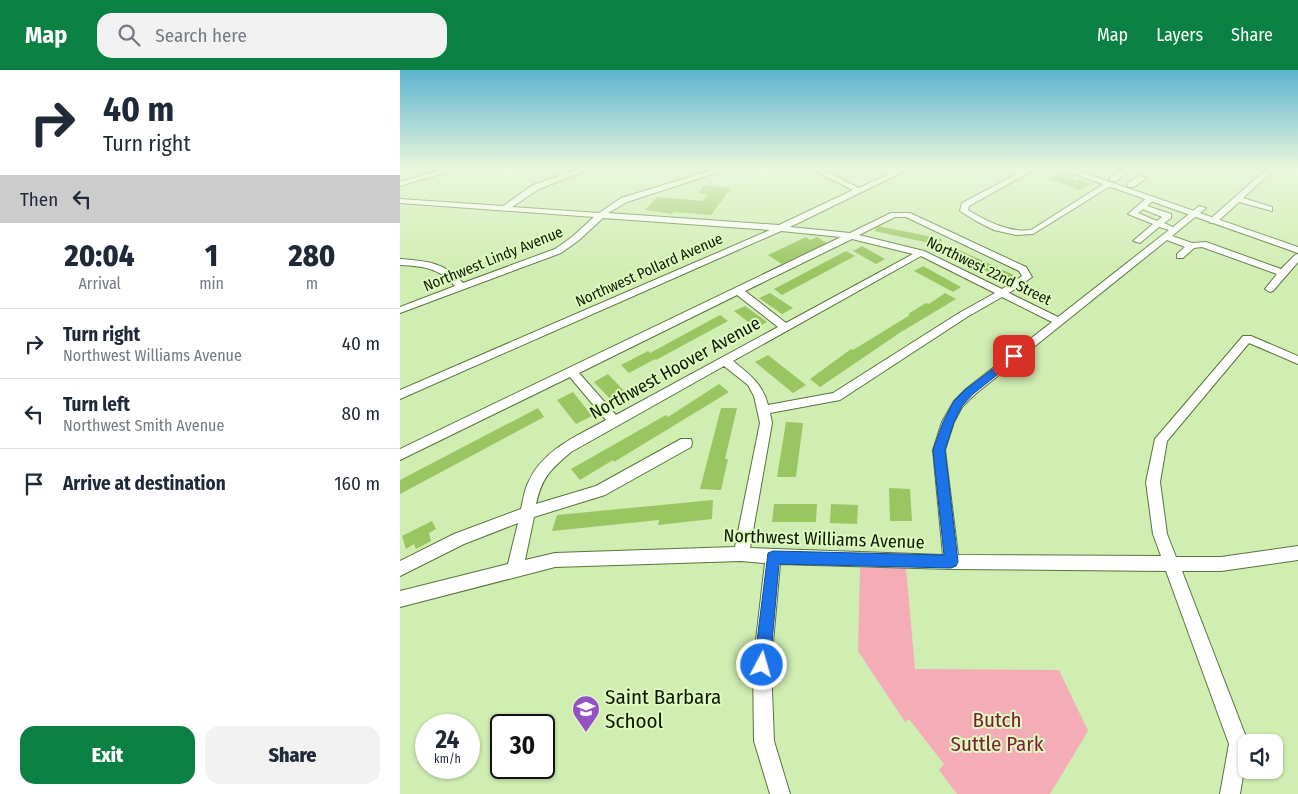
<!DOCTYPE html>
<html lang="en">
<head>
<meta charset="utf-8">
<style>
	:root { --surface:#fff; --page:#f2f2f3; --text:#1f2937; --muted:#747a83; --line:#e0e1e3; --accent:#0b8043 }
	body { margin:0; font-family:"Fira Sans Condensed",sans-serif; background:var(--page); color:var(--text); height:100vh; display:flex; flex-direction:column; font-size:19px; white-space:nowrap }
	* { box-sizing:border-box; margin:0 }
	p { font-size:16px; color:var(--muted) }
	.icon { flex:none; width:28px; height:28px; fill:none; stroke:currentColor; stroke-width:2; stroke-linecap:round; stroke-linejoin:round }
	.map { position:relative; flex:1; overflow:hidden }
	.panel { display:flex; flex-direction:column; background:var(--surface); width:400px }
	.panel>* { flex:none }
	.hud { background:#fff; color:var(--text); overflow:hidden }
	.tools { position:absolute; left:838px; top:664px; display:grid; gap:10px }
	.tools a { display:grid; place-items:center; width:45px; height:45px; border-radius:10px; background:var(--surface); box-shadow:0 1px 4px #0004; font-size:25px }
	.speed { position:absolute; left:15px; top:644px; display:flex; gap:10px; font-size:25px; font-weight:700; text-align:center }
	.speed>* { display:grid; place-content:center; width:65px; height:65px; border-radius:50%; background:var(--surface); box-shadow:0 1px 4px #0004; line-height:1 }
	.speed small { font-size:12px; font-weight:400 }
	.speed .limit { border:2px solid #111; border-radius:8px; background:#fff; color:#111 }
	.pin { position:absolute; display:grid; place-items:center; width:42px; height:42px; color:#fff; margin:-21px; border-radius:10px; box-shadow:0 2px 8px #0006 }
	.me { position:absolute; width:55px; margin:-28px; rotate:6deg; stroke-linejoin:round; filter:drop-shadow(0 0 4px #0008) }
	.turn { display:flex; align-items:center; gap:18px; height:105px; padding:0 20px; font-size:22px }
	.turn .icon { width:65px; height:65px; stroke-width:2.5 }
	.turn b { display:block; font-size:35px; line-height:42px }
	.then { display:flex; align-items:center; height:48px; padding:0 20px; background:#0003; gap:10px; font-size:19px }
	.eta { display:flex; justify-content:space-evenly; align-items:center; height:85px; text-align:center }
	.eta b { font-size:30px; font-weight:800; line-height:35px }
	.cta { display:flex; gap:10px; margin-top:auto; padding:10px 20px }
	.cta a { flex:1; height:58px; border-radius:15px; background:var(--accent); color:#fff; font-size:20px; font-weight:800; line-height:58px; text-align:center }
	.cta a+a { background:var(--page); color:var(--text) }
	ul { padding:0; list-style:none }
	li { display:flex; align-items:center; gap:15px; height:70px; padding:0 20px; border-top:1px solid var(--line) }
	li div { flex:1 }
	li b { display:block; font-size:19px }
	li em { font-style:normal }
	header { display:flex; align-items:center; gap:30px; box-sizing:border-box; height:70px; padding:0 25px; background:var(--accent); color:#fff }
	header strong { font-size:24px }
	nav { display:flex; gap:28px; margin-inline-start:auto; font-size:18px }
	.search { width:350px; height:45px; background:var(--page); display:flex; align-items:center; gap:12px; box-sizing:border-box; padding:0 18px; border-radius:15px; color:var(--muted); font-size:19px }
	main { display:flex; flex:1; min-height:0 }
	.map>svg:first-child { display:block }
	.green { fill:#f4acb7 }
	.building { fill:#99c661 }
	.lines { fill:none; stroke-linecap:round; stroke-linejoin:round }
	.minor-casing { stroke:#5a733c; stroke-width:2 }
	.major-casing { stroke:#5a733c; stroke-width:2 }
	.minor { fill:#fff; fill-rule:evenodd }
	.major { fill:#fff; fill-rule:evenodd }
	.route { fill:#1a73e8; stroke:#114b97 }
	.labels { text-anchor:middle; dominant-baseline:central; stroke-width:4; stroke-linejoin:round; paint-order:stroke }
	.far-street-label { font-size:15px; fill:#0e1803; stroke:#ddfbbe }
	.street-label { font-size:18px; fill:#0e1803; stroke:#ddfbbe }
	.near-poi-label { font-size:21px; fill:#0e1803; stroke:#ddfbbe; text-anchor:start }
	.near-park-label { font-size:21px; fill:#811d39; stroke:#ddfbbe }
</style>
</head>
<body>
<header>
<strong>Map</strong>
<div class="search"><svg class="icon" aria-label="search" viewBox="0 0 24 24"><circle cx="10" cy="10" r="6"/><path d="M15 15l6 6"/></svg>Search here</div>
<nav><a>Map</a><a>Layers</a><a>Share</a></nav>
</header>
<main>
<section class="panel">
<div class="hud">
<div class="turn"><svg class="icon" aria-label="right" viewBox="0 0 24 24"><path d="M7 20v-9h11M14 6l5 5-5 5"/></svg><div><b>40 m</b>Turn right</div></div>
<div class="then">Then<svg class="icon" aria-label="left" viewBox="0 0 24 24"><path d="M17 20v-9H6M10 6l-5 5 5 5"/></svg></div>
</div>
<div class="eta">
<div><b>20:04</b><p>Arrival</p></div>
<div><b>1</b><p>min</p></div>
<div><b>280</b><p>m</p></div>
</div>
<ul>
<li><svg class="icon" aria-label="right" viewBox="0 0 24 24"><path d="M7 20v-9h11M14 6l5 5-5 5"/></svg><div><b>Turn right</b><p>Northwest Williams Avenue</p></div><em>40 m</em></li>
<li><svg class="icon" aria-label="left" viewBox="0 0 24 24"><path d="M17 20v-9H6M10 6l-5 5 5 5"/></svg><div><b>Turn left</b><p>Northwest Smith Avenue</p></div><em>80 m</em></li>
<li><svg class="icon" aria-label="arrive" viewBox="0 0 24 24"><path d="M6 21V4h12l-3 4 3 4H6"/></svg><div><b>Arrive at destination</b></div><em>160 m</em></li>
</ul>
<div class="cta"><a>Exit</a><a>Share</a></div>
</section>
<div class="map">
<svg width="898" height="724" viewBox="0 0 898 724">
	<rect width="100%" height="100%" fill="#d0edb2"/>
	<!-- green -->
	<path class="green" d="M460 498H506L515 599 659 600 688 661 650 724H557L539 700 544 694 509 649 505 652 458 581Z"/>
	<!-- building -->
	<path class="building" d="M660 103 676 111 679 109 691 114 680 120 649 109Z
		M304 115 331 118 311 145 274 142 272 144 245 140 257 127 303 131 308 124 298 123Z
		M478 156 542 169 539 175 474 161Z
		M406 167 410 170 417 167 427 173 382 194 368 185Z
		M462 176 485 189 476 194 453 181Z
		M555 178 616 206 609 211 548 183Z
		M446 181 455 186 382 225 374 219Z
		M523 196 561 217 553 222 514 201Z
		M370 223 393 238 382 244 359 228Z
		M545 223 556 229 501 262 420 317 410 309 451 279 453 280 510 245 508 244 526 233 529 234Z
		M345 236 367 252 356 258 334 241Z
		M320 245 328 251 256 290 255 289 229 303 221 295 248 281 250 283Z
		M368 285 406 315 393 323 355 292Z
		M208 304 229 326 215 334 194 312Z
		M319 314 329 322 214 392 213 390 180 410 171 399 266 345 268 347Z
		M173 322 192 346 176 354 157 330Z
		M138 338 144 347 0 424V410Z
		M321 338H337L325 389H328L321 420 300 419Z
		M386 352 403 353 396 407H377Z
		M489 418 510 419 512 451H490Z
		M313 430 312 449 258 455 259 450 152 461 157 445Z
		M374 434H417L416 452H372Z
		M431 434 458 435 457 454 430 453Z
		M32 451 36 459 29 463 31 471 16 479 14 474 6 479 2 466Z"/>
	<g class="lines">
		<!-- minor casing -->
		<g class="minor-casing">
			<path id="minor" d="M48 98H60L0 116V112Z
				M182 98H193L139 119 112 137 199 143 221 128 319 98H331L227 132 208 143 379 155 453 120 409 98H419L459 118 501 98H511L390 157 450 163 491 143H510L626 197 632 207 609 223 658 247 769 160 759 157 740 173 733 171 753 154 728 144 748 127 755 129 747 136 771 144V148L764 153 773 157 799 136 806 138 772 166 792 173 806 172 881 199 895 185 898 184V192L873 221 870 222 865 219 877 204 802 177 794 178 783 188H777V184L785 177 767 170 574 325 562 337 554 352 545 380 558 485 761 486 753 464 746 412 755 369 843 266H851L898 286V294L849 273 767 371 760 412 767 464 776 487H821L898 476V490L821 501H782L848 672H846V688L840 724H820L829 674 766 501 551 499 380 494 371 595 374 671 390 724H370L354 671 353 595 365 493 341 491 155 497 0 537V521L108 494 118 453 64 474 0 506V491L54 464 121 439C123 431 124 421 128 413 142 380 177 366 206 350L170 307 0 390V379L441 167 381 161 0 329V320L370 160 203 148 178 171 161 183 0 243V237L55 216C39 198 23 196 0 195V189C27 191 44 192 63 213L155 179 172 167 194 147 0 133V129L103 136 133 115ZM743 139 762 147 757 151 738 143ZM495 147H506L619 201 622 206 602 219 524 181 459 165ZM452 169 513 184 386 253 345 221ZM521 186 595 223 559 243 433 323 368 335C363 314 349 304 333 291ZM337 225 378 257 216 345 179 303ZM602 227 652 252 566 319 554 331 542 352 533 380 543 485 350 478 372 353 370 343 440 330 567 247ZM324 296 348 315 354 326 360 353 335 477 155 483 125 490 134 447 205 425 291 377 292 373 291 369H281L196 416 136 434C142 407 150 400 171 382Z
				M628 98H637L569 136 568 140C586 151 609 163 631 160L705 113 712 115 633 164 616 165 594 160 576 151 560 141 562 133Z
				M724 98H732L716 111H710V107Z
				M868 98H876L843 128 872 137V141L839 132 816 153H810V149Z
				M739 106 746 108 734 117H728V113Z"/>
		</g>
		<!-- major casing -->
		<g class="major-casing">
			<path id="major" d="M657 98H670L898 177V183Z"/>
		</g>
		<!-- minor -->
		<use href="#minor" class="minor"/>
		<!-- major -->
		<use href="#major" class="major"/>
	</g>
	<!-- sky -->
	<linearGradient id="sky" x2="0" y2="1"><stop stop-color="#5cb4d0"/><stop offset="0.49" stop-color="#eaf7dc"/><stop offset="1" stop-color="#eaf7dc" stop-opacity="0"/></linearGradient>
	<rect width="898" height="200" fill="url(#sky)"/>
	<!-- route -->
	<path class="route" d="M614 283 617 284V289L573 324 562 336 554 352 545 380 558 492 556 496 551 498 379 494 370 595 368 600 362 603 357 600 354 595 368 483 373 481 544 485 533 380 543 352 554 331 566 319Z"/>
	<!-- icons -->
	<defs>
		<g id="school-pin" transform="scale(1.4375)"><path d="M0 17L-7.5 6A9.5 9.5 0 1 1 7.5 6Z" fill="#9651c6" stroke="#ddfbbe"/><path d="M0-5L7-2L0 1L-7-2ZM-4 1L0 2.5L4 1V4Q0 6-4 4Z" fill="#fff"/></g>
	</defs>
	<g fill-rule="evenodd">
		<use href="#school-pin" x="186" y="639"/>
	</g>
	<g class="labels">
		<!-- far-street labels -->
		<g class="far-street-label">
			<text transform="translate(93 189) rotate(-22)">Northwest Lindy Avenue</text>
			<text transform="translate(249 200) rotate(-24)">Northwest Pollard Avenue</text>
			<text transform="translate(589 201) rotate(26)">Northwest 22nd Street</text>
		</g>
		<!-- street labels -->
		<g class="street-label">
			<text transform="translate(275 298) rotate(-29)">Northwest Hoover Avenue</text>
			<text transform="translate(424 469) rotate(2)">Northwest Williams Avenue</text>
		</g>
		<!-- near-poi labels -->
		<g class="near-poi-label">
			<text x="205" y="627">Saint Barbara<tspan x="205" dy="24">School</tspan></text>
		</g>
		<!-- near-park labels -->
		<g class="near-park-label">
			<text x="597" y="650">Butch<tspan x="597" dy="24">Suttle Park</tspan></text>
		</g>
	</g>
</svg>
<div class="tools">
<a><svg class="icon" aria-label="sound" viewBox="0 0 24 24"><path d="M4 9h4l5-4v14l-5-4H4zM17 9q2 3 0 6"/></svg></a>
</div>
<div class="speed"><div>24<small>km/h</small></div><div class="limit">30</div></div>
<div class="pin" style="left:614px;top:286px;background:#d93025"><svg class="icon" aria-label="arrive" viewBox="0 0 24 24"><path d="M6 21V4h12l-3 4 3 4H6"/></svg></div>
<svg class="me" style="left:362px;top:595px" viewBox="-20 -20 40 40"><circle r="17" fill="#1a73e8" stroke="#fff" stroke-width="3"/><path d="M0-11L8 9 0 5-8 9z" fill="#fff"/></svg>
</div>
</main>
</body>
</html>
